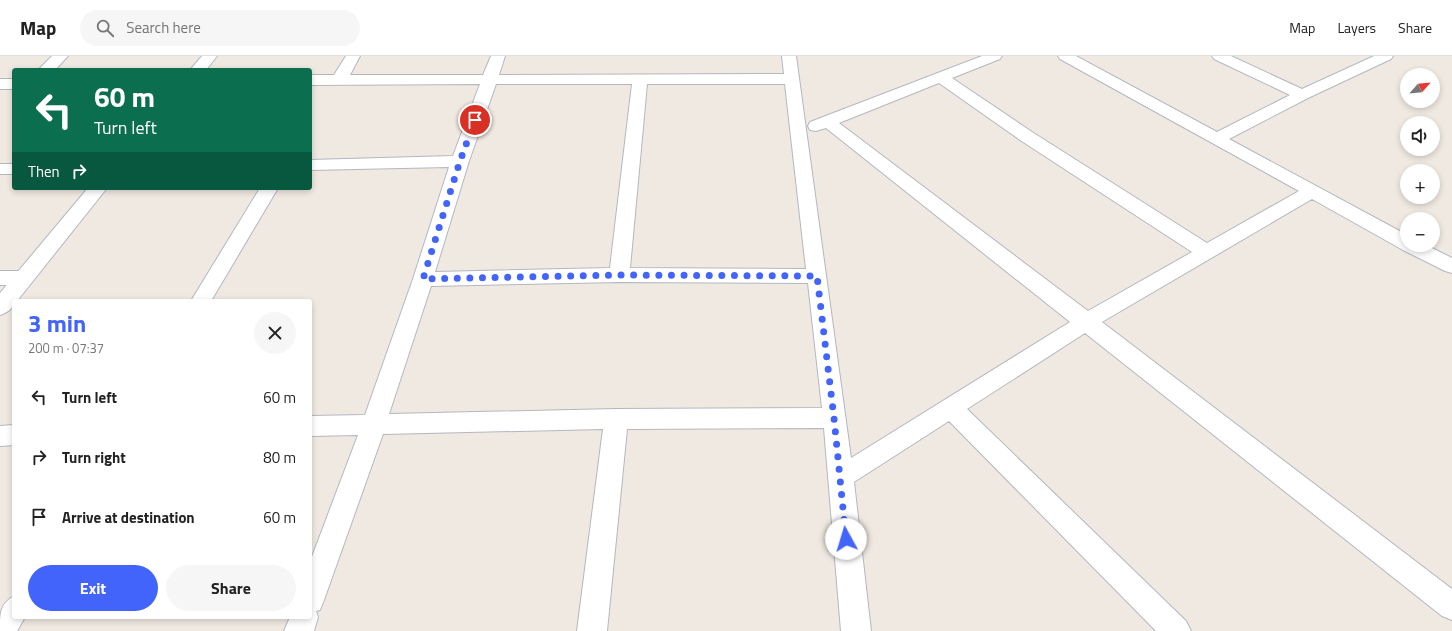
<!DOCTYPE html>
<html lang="en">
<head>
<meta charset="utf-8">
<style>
	:root { --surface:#fff; --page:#f6f6f6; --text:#222; --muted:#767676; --line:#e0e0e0; --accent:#4264fb }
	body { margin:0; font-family:"Titillium Web",sans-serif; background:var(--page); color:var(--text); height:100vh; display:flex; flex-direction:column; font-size:15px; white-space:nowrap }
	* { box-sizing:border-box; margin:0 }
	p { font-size:13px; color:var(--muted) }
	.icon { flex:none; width:22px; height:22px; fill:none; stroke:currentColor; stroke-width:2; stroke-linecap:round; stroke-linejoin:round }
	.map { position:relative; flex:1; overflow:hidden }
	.drawer { position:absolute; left:12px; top:243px; width:300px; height:320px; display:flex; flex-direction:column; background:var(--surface); border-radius:4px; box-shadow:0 2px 6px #0003 }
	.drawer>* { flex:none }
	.hud { position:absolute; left:12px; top:12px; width:300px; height:122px; border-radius:4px; box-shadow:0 2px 6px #0003; background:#0b6e4f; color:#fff; overflow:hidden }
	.needle { width:26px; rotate:63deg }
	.fabs { position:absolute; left:1400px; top:12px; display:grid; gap:8px }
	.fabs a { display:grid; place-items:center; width:40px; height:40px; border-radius:50%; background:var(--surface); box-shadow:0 2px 6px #0003; font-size:20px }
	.pin { position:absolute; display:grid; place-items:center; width:34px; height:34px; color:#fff; margin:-17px; border:2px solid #fff; border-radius:50%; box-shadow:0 1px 4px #0007 }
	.me { position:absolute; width:44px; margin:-22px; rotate:354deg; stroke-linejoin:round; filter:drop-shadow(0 0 3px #0008) }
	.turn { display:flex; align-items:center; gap:14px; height:84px; padding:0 16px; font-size:18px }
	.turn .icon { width:52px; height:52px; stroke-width:2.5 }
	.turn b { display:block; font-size:28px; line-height:34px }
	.then { display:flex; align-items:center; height:38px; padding:0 16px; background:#0003; gap:8px; font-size:15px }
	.round { display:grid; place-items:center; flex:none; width:42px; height:42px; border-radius:21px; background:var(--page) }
	.head { display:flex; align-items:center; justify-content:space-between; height:68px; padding:0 16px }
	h1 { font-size:24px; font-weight:700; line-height:30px; color:var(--accent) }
	.button { display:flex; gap:8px; margin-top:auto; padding:8px 16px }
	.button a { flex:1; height:46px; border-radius:24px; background:var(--accent); color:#fff; font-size:16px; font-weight:700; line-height:46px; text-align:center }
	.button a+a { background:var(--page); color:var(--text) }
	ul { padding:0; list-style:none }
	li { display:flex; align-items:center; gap:12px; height:60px; padding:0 16px }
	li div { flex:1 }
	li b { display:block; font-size:15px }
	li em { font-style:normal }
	header { display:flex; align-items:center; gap:24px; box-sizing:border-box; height:56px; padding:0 20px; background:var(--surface); border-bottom:1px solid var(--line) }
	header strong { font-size:19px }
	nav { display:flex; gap:22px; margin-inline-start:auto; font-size:14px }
	.search { width:280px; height:36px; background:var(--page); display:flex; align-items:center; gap:10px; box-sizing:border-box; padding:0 14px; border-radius:22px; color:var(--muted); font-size:15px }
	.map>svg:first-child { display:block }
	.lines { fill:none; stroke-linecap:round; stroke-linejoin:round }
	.street-casing { stroke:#b4b7c1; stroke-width:2 }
	.secondary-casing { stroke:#b4b7c1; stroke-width:2 }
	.street { fill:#fff; fill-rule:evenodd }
	.secondary { fill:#fff; fill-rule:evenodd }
	.route { stroke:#4264fb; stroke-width:7; stroke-dasharray:0 12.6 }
</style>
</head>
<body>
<header>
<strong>Map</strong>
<div class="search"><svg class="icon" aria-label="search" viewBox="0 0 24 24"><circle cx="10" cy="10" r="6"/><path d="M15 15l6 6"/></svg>Search here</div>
<nav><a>Map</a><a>Layers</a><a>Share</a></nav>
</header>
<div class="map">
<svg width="1452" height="575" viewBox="0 0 1452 575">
	<rect width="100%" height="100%" fill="#efe9e1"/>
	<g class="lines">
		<!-- street casing -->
		<g class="street-casing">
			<path id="street" d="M52 0H68L55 14H38Z
				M346 0H360L350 19H483L491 0H505L499 19 784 18 782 0H796L851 402 1070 266 826 72 816 75 810 74 808 70 810 66 982 0H1002L1000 3 952 22 1032 76 1207 187 1299 135 1060 3 1058 0H1076L1217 76 1290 39 1214 3 1212 0H1231L1302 33 1374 0H1393L1391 3 1308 42 1229 83 1407 179V189H1426L1452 202V217L1445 215 1403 194 1312 143 1102 266 1452 533V564L1442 560 1085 277 967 353 1186 565 1191 575H1156L949 365 854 426 871 575H841L824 372 627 373 607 575H577L603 373 383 378 324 544 320 554 316 555 318 561 314 575H284L290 561H310V506L358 379 310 380V360L365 359 413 223 449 111 310 114V104L453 100 480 28 310 29V19H334ZM939 27 1020 84 1192 196 1088 255 839 67ZM496 28H632L610 212 435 216 469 105ZM647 28H785L806 213 630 212ZM619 226 808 227 822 352 616 353 389 358 431 230Z
				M0 23H14V33H0Z
				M0 108H14V118H0Z
				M260 132H278L211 245H191Z
				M0 215H24L31 217 34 222 31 227 24 229H0Z
				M14 369V389L0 390V370Z
				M14 540V561H25L17 575H0C0 557 0 548 14 540Z"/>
		</g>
		<!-- secondary casing -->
		<g class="secondary-casing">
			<path id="secondary" d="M202 0H217L206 14H190Z
				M88 132H107L17 245H14C14 253 6 257 0 259V237Z"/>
		</g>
		<!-- street -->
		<use href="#street" class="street"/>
		<!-- secondary -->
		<use href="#secondary" class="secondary"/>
	</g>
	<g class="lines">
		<!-- route -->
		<path class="route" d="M475 64 460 105 423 223 619 219 817 220 834 362 846 483"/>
	</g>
</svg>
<div class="fabs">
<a><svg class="needle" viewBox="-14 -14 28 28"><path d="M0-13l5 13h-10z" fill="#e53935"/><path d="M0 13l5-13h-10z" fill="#767676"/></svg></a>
<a><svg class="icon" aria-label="sound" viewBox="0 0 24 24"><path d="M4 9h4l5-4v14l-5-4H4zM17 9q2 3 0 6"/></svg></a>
<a>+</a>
<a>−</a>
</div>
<div class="pin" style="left:475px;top:64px;background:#d93025"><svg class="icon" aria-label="arrive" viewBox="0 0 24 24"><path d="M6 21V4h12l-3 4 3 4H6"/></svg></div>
<svg class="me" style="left:846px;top:483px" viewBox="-20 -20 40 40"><circle r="19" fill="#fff"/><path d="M0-13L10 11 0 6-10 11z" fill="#4264fb"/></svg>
<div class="hud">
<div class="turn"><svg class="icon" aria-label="left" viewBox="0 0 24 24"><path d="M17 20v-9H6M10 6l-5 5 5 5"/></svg><div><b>60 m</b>Turn left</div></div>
<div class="then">Then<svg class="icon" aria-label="right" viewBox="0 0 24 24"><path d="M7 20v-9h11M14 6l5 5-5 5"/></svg></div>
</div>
<section class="drawer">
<div class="head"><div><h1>3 min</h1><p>200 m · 07:37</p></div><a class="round"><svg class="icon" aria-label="close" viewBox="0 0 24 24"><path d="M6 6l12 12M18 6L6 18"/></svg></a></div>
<ul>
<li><svg class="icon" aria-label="left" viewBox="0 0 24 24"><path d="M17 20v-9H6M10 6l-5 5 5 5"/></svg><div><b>Turn left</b></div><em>60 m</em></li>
<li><svg class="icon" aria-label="right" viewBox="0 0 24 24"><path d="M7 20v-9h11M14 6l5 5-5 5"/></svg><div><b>Turn right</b></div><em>80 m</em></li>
<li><svg class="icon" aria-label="arrive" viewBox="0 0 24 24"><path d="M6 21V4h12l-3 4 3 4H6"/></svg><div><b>Arrive at destination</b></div><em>60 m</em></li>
</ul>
<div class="button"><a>Exit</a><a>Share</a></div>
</section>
</div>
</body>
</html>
